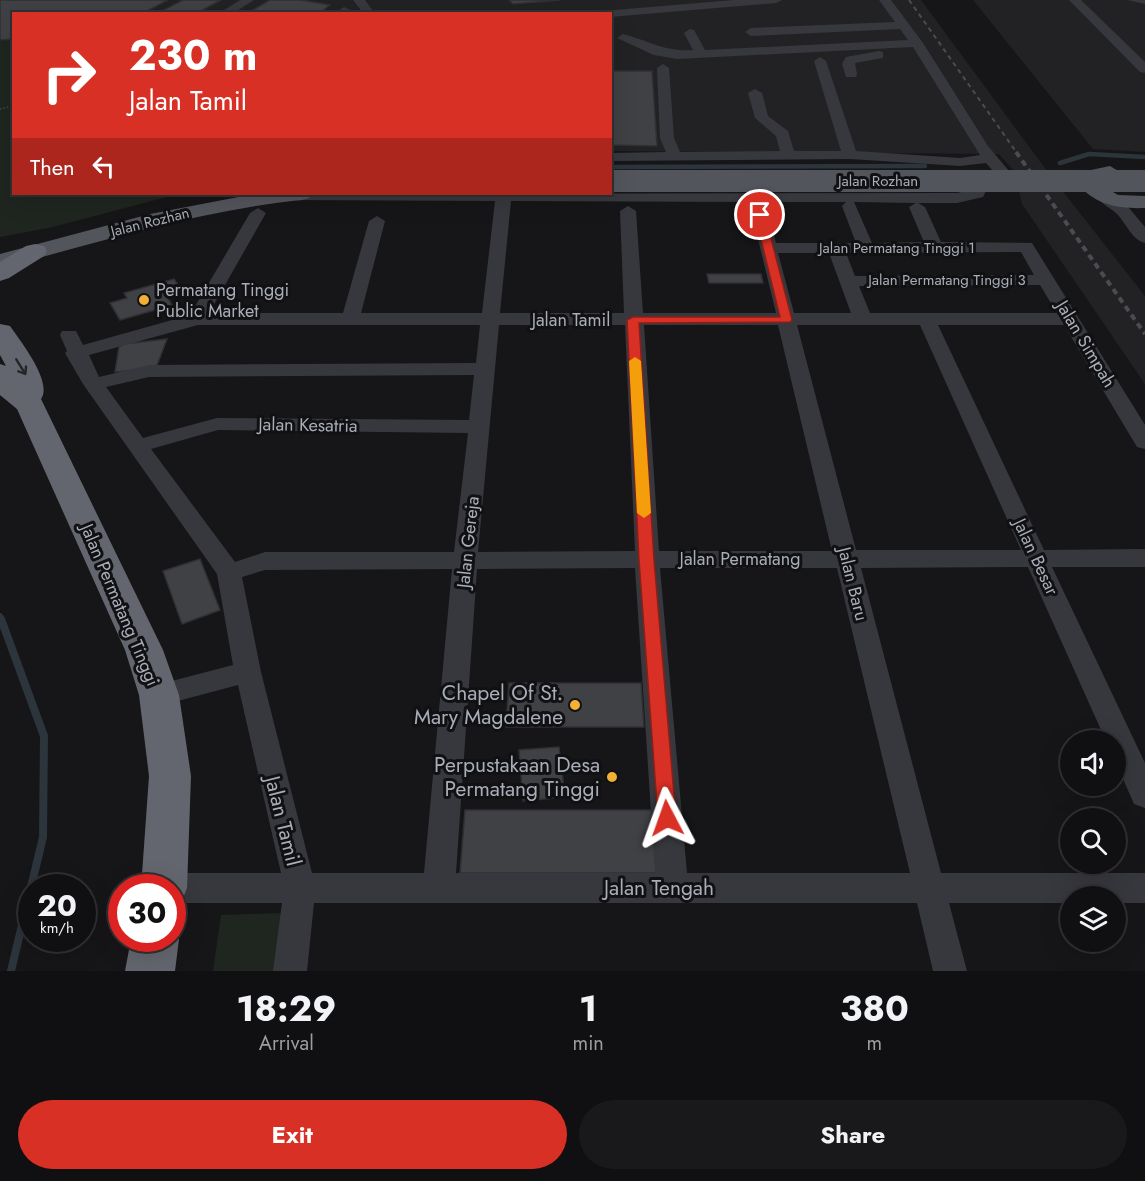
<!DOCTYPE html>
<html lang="en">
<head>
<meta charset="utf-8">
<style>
	:root { --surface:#101012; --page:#19191b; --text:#f1f3f6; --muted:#9c9d9f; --line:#303032; --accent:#d93025 }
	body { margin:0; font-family:Jost,sans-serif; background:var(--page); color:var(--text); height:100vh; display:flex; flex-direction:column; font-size:22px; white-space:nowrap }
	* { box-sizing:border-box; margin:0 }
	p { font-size:20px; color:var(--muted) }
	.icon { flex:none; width:33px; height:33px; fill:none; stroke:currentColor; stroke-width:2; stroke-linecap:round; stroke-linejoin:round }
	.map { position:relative; height:971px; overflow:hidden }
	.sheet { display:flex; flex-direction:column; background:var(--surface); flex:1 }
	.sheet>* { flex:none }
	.hud { position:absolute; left:12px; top:12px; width:600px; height:183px; border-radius:0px; box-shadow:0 6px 24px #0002,0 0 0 2px var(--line); background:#d93025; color:#fff; overflow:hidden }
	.buttons { position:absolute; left:1060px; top:730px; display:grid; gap:12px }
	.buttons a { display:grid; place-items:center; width:66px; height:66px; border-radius:50%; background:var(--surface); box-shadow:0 6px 24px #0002,0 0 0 2px var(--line); font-size:30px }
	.speed { position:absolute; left:18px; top:874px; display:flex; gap:12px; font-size:30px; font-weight:700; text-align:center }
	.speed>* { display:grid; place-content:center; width:78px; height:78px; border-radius:50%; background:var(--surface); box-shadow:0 6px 24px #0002,0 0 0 2px var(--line); line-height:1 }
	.speed small { font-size:15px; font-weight:400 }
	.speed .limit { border:9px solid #d22; background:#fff; color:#111 }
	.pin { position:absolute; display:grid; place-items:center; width:51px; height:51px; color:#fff; margin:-26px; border:3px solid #fff; border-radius:50%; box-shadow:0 2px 6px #0007 }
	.me { position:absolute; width:66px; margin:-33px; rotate:356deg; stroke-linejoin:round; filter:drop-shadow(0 0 4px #0008) }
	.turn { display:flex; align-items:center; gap:21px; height:126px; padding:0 18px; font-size:27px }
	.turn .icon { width:78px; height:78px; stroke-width:2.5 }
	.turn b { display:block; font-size:42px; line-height:51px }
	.then { display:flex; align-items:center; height:57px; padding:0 18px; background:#0003; gap:12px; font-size:22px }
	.eta { display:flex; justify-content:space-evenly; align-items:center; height:102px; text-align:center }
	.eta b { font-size:36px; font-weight:700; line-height:42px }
	.button { display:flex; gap:12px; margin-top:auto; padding:12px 18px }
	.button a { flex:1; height:69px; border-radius:36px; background:var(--accent); color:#fff; font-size:24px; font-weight:700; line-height:69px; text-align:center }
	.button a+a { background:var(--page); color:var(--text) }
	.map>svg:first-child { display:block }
	.built { fill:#222225 }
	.green { fill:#1e261f }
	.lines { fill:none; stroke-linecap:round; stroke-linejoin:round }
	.stream-far2 { stroke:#2c353c; stroke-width:4.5 }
	.stream-far1 { stroke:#2c353c; stroke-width:6 }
	.stream { stroke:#2c353c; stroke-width:8 }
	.building { fill:#404145; stroke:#303034; stroke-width:1.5 }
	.path { stroke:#3d3f44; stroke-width:2; stroke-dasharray:1.5 2; stroke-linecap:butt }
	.minor { fill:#37383d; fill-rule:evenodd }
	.major { fill:#53555c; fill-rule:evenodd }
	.highway { fill:#63666e; fill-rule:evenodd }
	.rail-far1 { stroke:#4a4c52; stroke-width:2; stroke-dasharray:4.5 4; stroke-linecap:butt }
	.rail { stroke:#4a4c52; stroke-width:4; stroke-dasharray:6 4.5; stroke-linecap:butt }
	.major-bridge { stroke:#53555c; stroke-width:22 }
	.oneway { stroke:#26262a }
	.route { fill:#d93025; stroke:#8d1f18; stroke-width:1.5 }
	.slow { fill:#f59e0b }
	.poi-dot { fill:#f2b134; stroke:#111113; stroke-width:2 }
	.labels { text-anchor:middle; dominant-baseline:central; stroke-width:6; stroke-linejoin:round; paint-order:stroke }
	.far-street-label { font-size:15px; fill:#a8adb8; stroke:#111113 }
	.poi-label { font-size:18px; fill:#a8adb8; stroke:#111113; text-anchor:start }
	.street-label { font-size:18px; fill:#a8adb8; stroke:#111113 }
	.near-poi-label { font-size:21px; fill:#a8adb8; stroke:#111113; text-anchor:end }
	.near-street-label { font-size:21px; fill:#a8adb8; stroke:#111113 }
</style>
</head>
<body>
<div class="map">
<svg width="1145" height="971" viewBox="0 0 1145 971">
	<rect width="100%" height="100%" fill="#161618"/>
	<!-- built -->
	<path class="built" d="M0 0H921L1050 175 1145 296V384L1022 204 1014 171 999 154 611 151 610 14H14L13 39 0 41Z
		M973 0H1145V152L1093 149Z"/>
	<!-- green -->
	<path class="green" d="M13 39 14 194H178L53 227 0 237V41Z
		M282 913 275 971H213L221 915Z"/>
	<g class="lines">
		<!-- stream-far2 -->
		<path class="stream-far2" d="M1060 163 1089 154 1145 157
			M610 167 925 166"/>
		<!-- stream-far1 -->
		<path class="stream-far1" d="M0 616 2 621"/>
		<!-- stream -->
		<path class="stream" d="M1 619 44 736 43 837 11 971"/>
	</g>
	<!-- building -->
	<path class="building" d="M0 0H168L141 14H14V39L0 40Z
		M183 0H221L195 14H156Z
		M270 0H301L330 5 318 14H246Z
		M509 0H561L513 4Z
		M612 71H652L657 146 612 145Z
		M707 274H761L763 283H709Z
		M174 279 183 292 167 297 172 305 120 320 110 303 127 298 124 293Z
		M167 339 156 368 115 372 119 347 124 344Z
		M200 559 220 610 182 624 163 571Z
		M509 683H641L644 727H506Z
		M559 747 565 797 523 801 519 750Z
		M465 810H657L661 873H460Z"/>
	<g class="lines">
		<!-- path -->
		<path class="path" d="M0 109 14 106"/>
		<!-- minor -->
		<path class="minor" d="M240 0H254L232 14H218Z
			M353 0H365L375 14H364Z
			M734 0H782L776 3 610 17V14H598L603 11Z
			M879 0H891L923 43 988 146 1009 171 1005 182 986 191 983 197 957 203H918L925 207 941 242 1032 243 1145 425V449L1137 447 1134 442 1064 325H938L1044 550 1145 549V567H1052L1145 763V808L1134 804 1116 763V741H1106L1028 567 861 568 941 873H1145V903H1116V897H1071V903H949L967 971H933L917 903H314L307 971H273L282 903H172V888H156L161 878 172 873H281L238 685 159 706 149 703 145 695 149 687 233 665 217 574 83 384 65 353 67 351 60 335 62 331H76L83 345 190 315 250 213 258 208 266 213 209 313H343L369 221 377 216 385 221 361 313H482L495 201 283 200 277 198 276 194 957 193 971 190 975 185 993 177V171L986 163 960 166 850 159 610 161V153L666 152 660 138 657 68 663 64 669 68 674 138 680 152 780 151 776 136 755 118 748 93 755 89 762 93 768 116 788 131 794 151H841L814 61 820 57 826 61 856 151 960 158 980 155 913 47 677 59 654 55 617 38 623 34C650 41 664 52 693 50L684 33 690 29 694 30 705 50 908 40 900 29 751 36 745 32 751 28 895 22ZM511 201 749 202 776 313H643L636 211 628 206 620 211 624 313H500ZM765 202H846L842 206 856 243H776ZM854 202 916 203 909 207 924 242 872 243ZM1021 252 1034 275 855 276 846 253ZM778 253H829L851 313H794ZM1040 285 1057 313H870L859 286ZM198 325H480L476 363 149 365 99 377 89 355ZM499 325H625L635 551 478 552ZM644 325H778L832 551H659ZM797 325H920L1021 550H856ZM474 375 469 420 217 418 143 438 106 387 149 377ZM218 430 468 433 454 552H265L235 562 151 449ZM635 568 655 873H456L477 569ZM660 568H837L910 873H687ZM452 569 424 873H312L261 672 242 577 265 570Z
			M1069 0H1081L1145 62V73L1140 72Z
			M1127 0H1145V4Z
			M344 7 350 10 347 14H334Z
			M879 51 883 52V58L855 63 857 74 856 77H846L842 64 846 57Z
			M1105 193 1129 208 1145 227V243C1132 240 1126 223 1117 214 1111 208 1103 205 1097 198Z"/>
		<!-- major -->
		<path class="major" d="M1110 166 1120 172 1117 176 1098 183 1118 195 1145 196V208C1119 209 1093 205 1077 182L1091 170Z
			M254 194H312L309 198 302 200C195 211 103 242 0 268V254L150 214Z"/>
		<!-- highway -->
		<path class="highway" d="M35 244 44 246 47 251 44 256 9 278 0 281V262L26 246Z
			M0 324 10 326C21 342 53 382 41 399L163 650 179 695 191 776 187 888 181 903 172 906V888H141L149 776 139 695 125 650 17 409 0 395V364L6 366 0 355Z
			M172 923 179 939 175 971H125L131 939H172Z"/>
		<!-- rail-far1 -->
		<path class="rail-far1" d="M909 0 1017 153"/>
		<!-- rail -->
		<path class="rail" d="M1016 152 1145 334"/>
		<!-- major-bridge -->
		<path class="major-bridge" d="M610 181H1145"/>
	</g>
	<!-- one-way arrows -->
	<defs><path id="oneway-shaft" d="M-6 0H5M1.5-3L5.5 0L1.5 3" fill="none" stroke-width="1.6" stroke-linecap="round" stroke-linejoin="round" transform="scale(1.5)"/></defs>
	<use class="oneway" href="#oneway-shaft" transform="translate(21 367) rotate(58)"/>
	<!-- route -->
	<path class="route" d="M760 212 765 215 792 320 790 322 639 323 654 560 676 818 673 824 667 826 660 824 658 818 639 560 627 320 633 317H780L755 215Z"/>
	<!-- slow -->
	<path class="slow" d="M635 357 641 361 651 513 644 518 637 513 629 361Z"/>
	<!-- markers -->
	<g class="poi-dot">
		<circle cx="144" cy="300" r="6"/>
		<circle cx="575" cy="705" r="6"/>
		<circle cx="612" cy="777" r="6"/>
	</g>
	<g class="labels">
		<!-- far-street labels -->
		<g class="far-street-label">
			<text x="878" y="181">Jalan Rozhan</text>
			<text transform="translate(150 222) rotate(-14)">Jalan Rozhan</text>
			<text x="897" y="248">Jalan Permatang Tinggi 1</text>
			<text x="947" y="280">Jalan Permatang Tinggi 3</text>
		</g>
		<!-- poi labels -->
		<g class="poi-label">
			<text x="156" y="290">Permatang Tinggi<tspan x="156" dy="21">Public Market</tspan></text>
		</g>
		<!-- street labels -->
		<g class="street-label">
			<text x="571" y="320">Jalan Tamil</text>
			<text transform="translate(1086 344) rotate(59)">Jalan Simpah</text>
			<text transform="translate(308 425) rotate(1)">Jalan Kesatria</text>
			<text transform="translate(468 542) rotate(-84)">Jalan Gereja</text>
			<text transform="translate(1036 557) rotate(65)">Jalan Besar</text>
			<text x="740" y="559">Jalan Permatang</text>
			<text transform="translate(853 584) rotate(76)">Jalan Baru</text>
			<text transform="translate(120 605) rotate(67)">Jalan Permatang Tinggi</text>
		</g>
		<!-- near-poi labels -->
		<g class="near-poi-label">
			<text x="563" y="693">Chapel Of St.<tspan x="563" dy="24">Mary Magdalene</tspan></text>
			<text x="600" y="765">Perpustakaan Desa<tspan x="600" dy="24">Permatang Tinggi</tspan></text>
		</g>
		<!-- near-street labels -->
		<g class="near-street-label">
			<text transform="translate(283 821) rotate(76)">Jalan Tamil</text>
			<text x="659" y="888">Jalan Tengah</text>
		</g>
	</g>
</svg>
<div class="buttons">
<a><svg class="icon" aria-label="sound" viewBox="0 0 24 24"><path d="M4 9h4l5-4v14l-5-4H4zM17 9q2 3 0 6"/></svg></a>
<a><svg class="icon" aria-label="search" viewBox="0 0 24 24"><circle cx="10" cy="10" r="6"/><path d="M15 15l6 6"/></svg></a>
<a><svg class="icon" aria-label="layers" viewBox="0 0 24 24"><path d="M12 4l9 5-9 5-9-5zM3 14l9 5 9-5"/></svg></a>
</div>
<div class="speed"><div>20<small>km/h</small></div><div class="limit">30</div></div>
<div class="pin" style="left:760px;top:215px;background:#d93025"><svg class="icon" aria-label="arrive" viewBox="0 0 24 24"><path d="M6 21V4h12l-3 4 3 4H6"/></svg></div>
<svg class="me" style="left:667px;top:818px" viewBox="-20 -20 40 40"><path d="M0-17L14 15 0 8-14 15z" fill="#d93025" stroke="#fff" stroke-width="4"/></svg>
<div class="hud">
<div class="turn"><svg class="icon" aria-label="right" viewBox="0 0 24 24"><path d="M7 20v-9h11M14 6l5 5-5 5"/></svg><div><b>230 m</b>Jalan Tamil</div></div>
<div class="then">Then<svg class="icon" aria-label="left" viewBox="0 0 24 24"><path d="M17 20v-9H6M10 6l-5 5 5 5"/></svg></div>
</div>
</div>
<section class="sheet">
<div class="eta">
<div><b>18:29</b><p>Arrival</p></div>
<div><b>1</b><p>min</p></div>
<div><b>380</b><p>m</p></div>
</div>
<div class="button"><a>Exit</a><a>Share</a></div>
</section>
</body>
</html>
